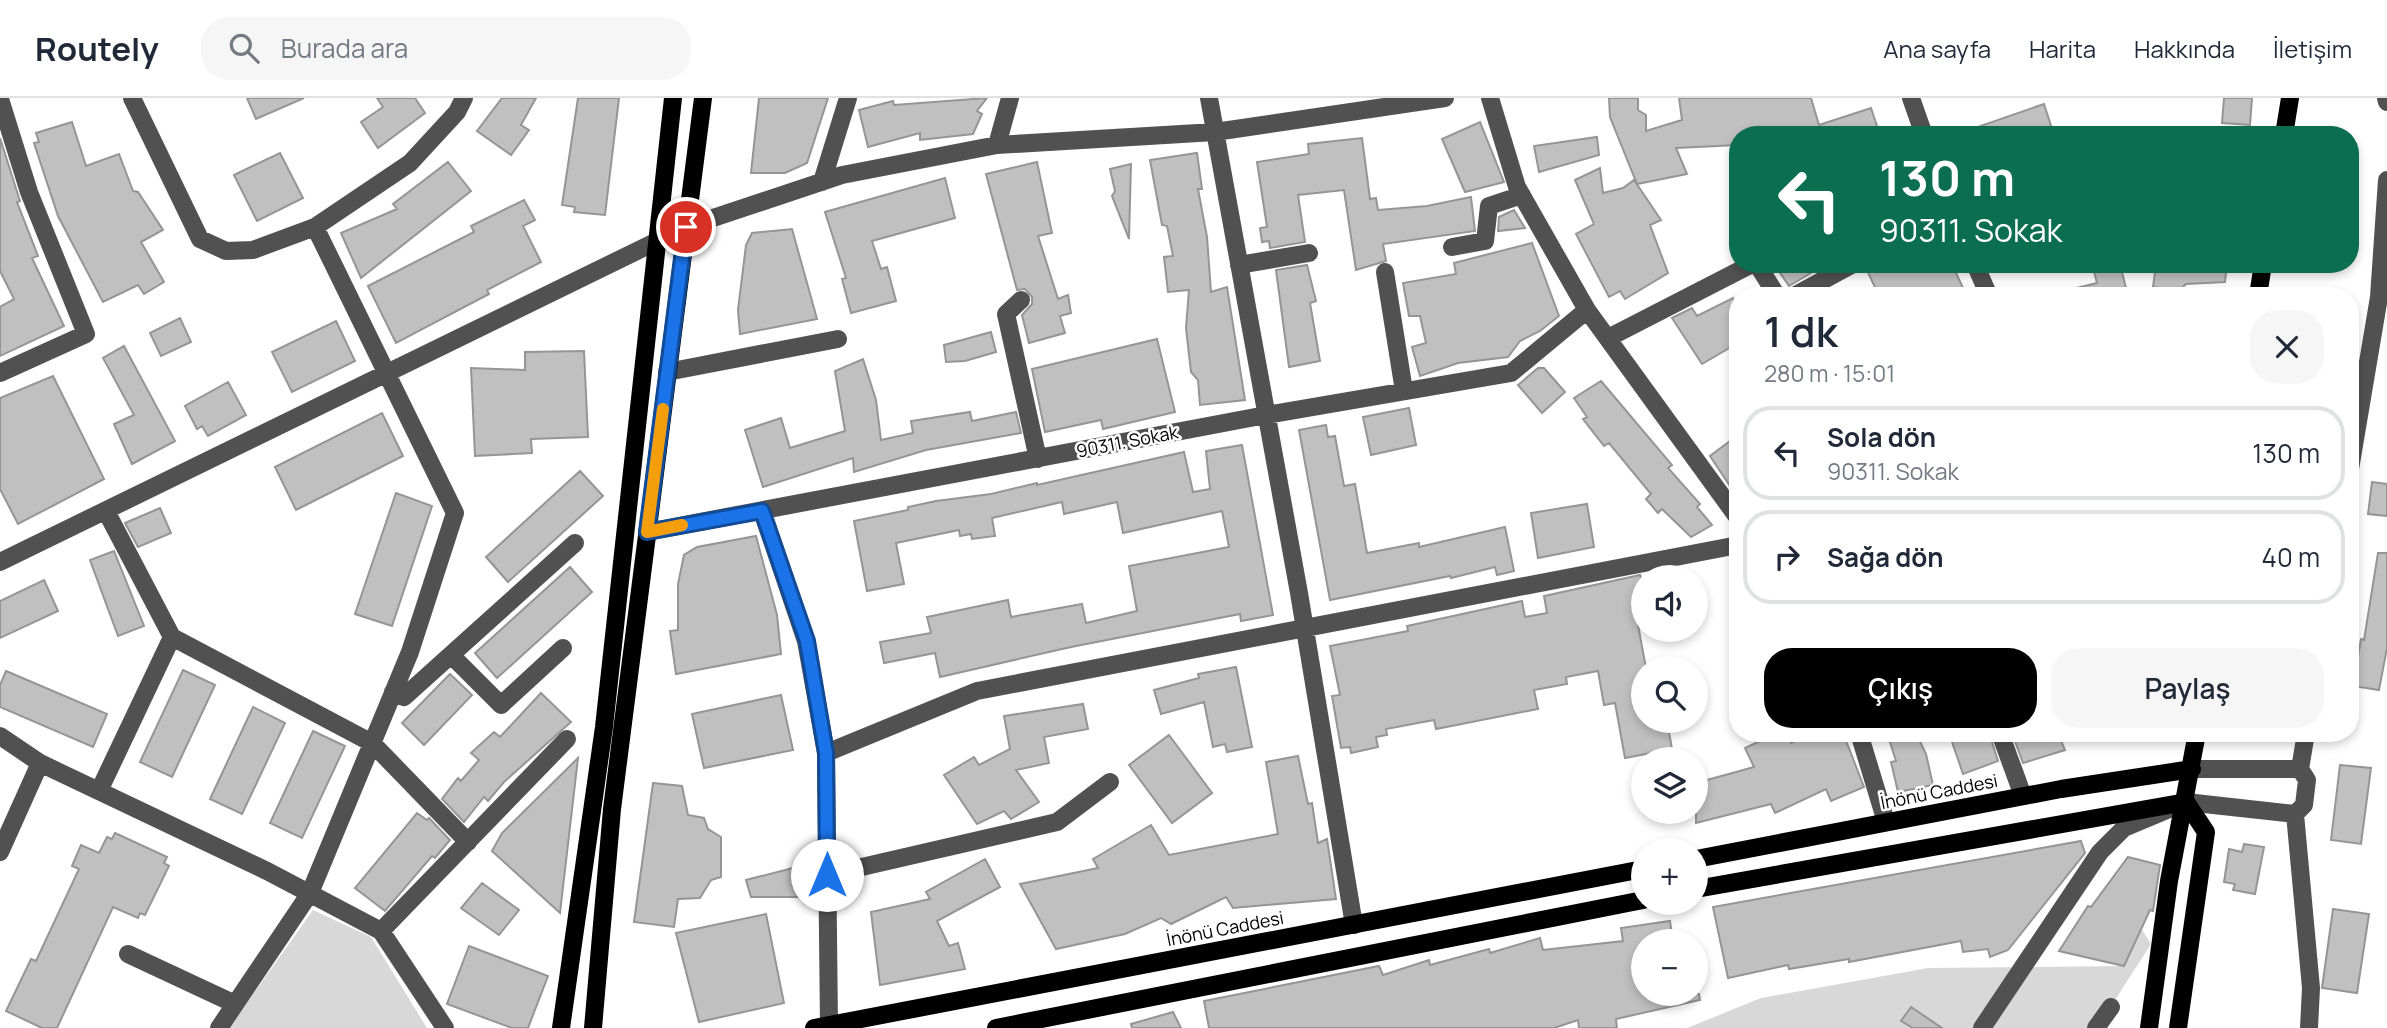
<!DOCTYPE html>
<html lang="tr">
<head>
<meta charset="utf-8">
<style>
	:root { --surface:#fff; --page:#f6f6f7; --text:#1f2937; --muted:#747a83; --line:#e0e1e3; --accent:#000 }
	body { margin:0; font-family:Manrope,sans-serif; background:var(--page); color:var(--text); height:100vh; display:flex; flex-direction:column; font-size:26px; white-space:nowrap }
	* { box-sizing:border-box; margin:0 }
	p { font-size:23px; color:var(--muted) }
	.icon { flex:none; width:38px; height:38px; fill:none; stroke:currentColor; stroke-width:2; stroke-linecap:round; stroke-linejoin:round }
	.map { position:relative; flex:1; overflow:hidden }
	.side { position:absolute; left:1729px; top:189px; width:630px; height:455px; display:flex; flex-direction:column; background:var(--surface); border-radius:28px; box-shadow:0 4px 10px #0003 }
	.side>* { flex:none }
	.banner { position:absolute; left:1729px; top:28px; width:630px; height:147px; border-radius:28px; box-shadow:0 4px 10px #0003; background:#0b6e4f; color:#fff; overflow:hidden }
	.tools { position:absolute; left:1631px; top:467px; display:grid; gap:14px }
	.tools a { display:grid; place-items:center; width:77px; height:77px; border-radius:50%; background:var(--surface); box-shadow:0 4px 10px #0003; font-size:35px }
	.pin { position:absolute; display:grid; place-items:center; width:60px; height:60px; color:#fff; margin:-30px; border:4px solid #fff; border-radius:50%; box-shadow:0 2px 7px #0007 }
	.me { position:absolute; width:77px; margin:-38px; rotate:0deg; stroke-linejoin:round; filter:drop-shadow(0 0 5px #0008) }
	.turn { display:flex; align-items:center; gap:24px; height:147px; padding:0 35px; font-size:32px }
	.turn .icon { width:91px; height:91px; stroke-width:2.5 }
	.turn b { display:block; font-size:49px; line-height:60px }
	.round { display:grid; place-items:center; flex:none; width:74px; height:74px; border-radius:28px; background:var(--page) }
	.head { display:flex; align-items:center; justify-content:space-between; height:119px; padding:0 35px }
	h1 { font-size:42px; font-weight:600; line-height:52px }
	.cta { display:flex; gap:14px; margin-top:auto; padding:14px 35px }
	.cta a { flex:1; height:80px; border-radius:28px; background:var(--accent); color:#fff; font-size:28px; font-weight:600; line-height:80px; text-align:center }
	.cta a+a { background:var(--page); color:var(--text) }
	ul { padding:0; list-style:none }
	li { display:flex; align-items:center; gap:21px; height:94px; margin:0 14px 10px; padding:0 21px; border:4px solid var(--line); border-radius:28px }
	li div { flex:1 }
	li b { display:block; font-size:26px }
	li em { font-style:normal }
	header { display:flex; align-items:center; gap:42px; box-sizing:border-box; height:98px; padding:0 35px; background:var(--surface); border-bottom:2px solid var(--line) }
	header strong { font-size:33px }
	nav { display:flex; gap:38px; margin-inline-start:auto; font-size:24px }
	.search { width:490px; height:63px; background:var(--page); display:flex; align-items:center; gap:18px; box-sizing:border-box; padding:0 24px; border-radius:28px; color:var(--muted); font-size:26px }
	.map>svg:first-child { display:block }
	.green { fill:#d8d8d8 }
	.building { fill:#c0c0c0; stroke:#959595; stroke-width:2 }
	.lines { fill:none; stroke-linecap:round; stroke-linejoin:round }
	.minor { stroke:#515151; stroke-width:18 }
	.major { stroke:#000; stroke-width:18 }
	.route-casing { stroke:#114b97; stroke-width:18 }
	.route { stroke:#1a73e8; stroke-width:12 }
	.slow { stroke:#f59e0b; stroke-width:12 }
	.labels { text-anchor:middle; dominant-baseline:central; stroke-width:5; stroke-linejoin:round; paint-order:stroke }
	.street-label { font-size:18px; fill:#000; stroke:#fff }
</style>
</head>
<body>
<header>
<strong>Routely</strong>
<div class="search"><svg class="icon" aria-label="search" viewBox="0 0 24 24"><circle cx="10" cy="10" r="6"/><path d="M15 15l6 6"/></svg>Burada ara</div>
<nav><a>Ana sayfa</a><a>Harita</a><a>Hakkında</a><a>İletişim</a></nav>
</header>
<div class="map">
<svg width="2387" height="930" viewBox="0 0 2387 930">
	<rect width="100%" height="100%" fill="#fff"/>
	<!-- green -->
	<path class="green" d="M313 812 371 839 427 930H229Z
		M2141 830 2151 846 2097 930H1687L1761 900 1928 870 2124 868Z"/>
	<!-- building -->
	<path class="building" d="M247 0H304L256 21Z
		M377 0H415L425 15 378 50 361 24 383 9Z
		M502 0H536L521 27 529 32 511 57 477 33Z
		M578 0H619L605 117 574 114 575 109 562 107Z
		M759 0H828L807 65 785 75H751Z
		M987 0 977 13 982 16 973 36 920 42V35L868 49 859 12 893 3 894 7Z
		M1609 0H1638V12L1646 17V33L1682 22 1679 0H1811L1819 27 1871 10 1880 37H1738V47L1676 50 1687 76 1637 86 1610 19Z
		M2224 0H2252L2250 27 2222 25Z
		M2044 6 2054 37H1964L1963 34Z
		M72 24 86 68 119 56 133 93 138 94 163 132 141 144 164 184 144 196 138 187 103 204 58 118 34 45 39 44 36 35Z
		M1480 24 1504 84 1465 94 1442 41Z
		M1597 39 1599 57 1539 74 1534 48Z
		M0 40 20 103 17 104 38 158 32 160 64 228 0 258V209L14 201 0 173Z
		M1362 40 1370 101 1376 100 1378 112 1427 108 1471 99 1475 133 1383 146 1386 163 1356 172 1344 92 1298 97 1305 144 1270 150 1269 143 1262 144 1260 130 1267 129 1257 64 1309 56 1308 46Z
		M280 55 303 100 257 123 234 77Z
		M1197 55 1202 91H1198L1207 139 1211 194 1227 189 1245 302 1200 307 1198 282 1191 274 1186 230 1189 192 1168 194 1164 159 1173 158 1167 128 1162 127 1150 62Z
		M448 64 471 93 361 180 341 135 397 111 393 106Z
		M1037 64 1052 135 1038 138 1058 201 1068 197 1071 215 1060 218 1065 235 1029 245 1022 217 1032 206V199L1025 191 1017 192 986 76Z
		M1131 66 1129 141 1112 98 1115 93 1110 71Z
		M1600 70 1603 95 1623 90 1634 82 1661 122 1650 127 1668 175 1625 201 1620 193 1609 199 1576 136 1594 126 1575 82Z
		M945 80 955 120 872 143 881 171 887 169 896 203 851 215 842 181 846 180 825 114Z
		M524 102 535 122 523 128 541 164 487 192 489 196 396 245 368 188 474 134 471 128Z
		M1514 112 1525 130 1498 133 1499 119Z
		M792 131 817 221 740 236 738 212 746 147 752 135Z
		M1532 145 1559 218 1540 233 1520 243 1508 259 1458 265 1420 278 1412 249 1426 245 1420 218H1409L1403 185 1456 176 1454 165Z
		M1774 166H1826L1789 188Z
		M1864 166H1952L1963 190 1947 198H1879Z
		M2092 166H2120L2128 198H2069L2068 192 2097 185Z
		M2156 166H2227L2225 184 2186 186 2179 193 2153 189Z
		M1307 167 1316 203 1310 205 1320 263 1289 269 1276 172Z
		M1733 200 1738 209V245L1702 266 1672 220 1692 210 1697 218Z
		M180 220 191 244 161 258 150 235Z
		M336 223 355 263 292 294 272 254Z
		M991 234 996 254 965 263 946 264 944 247Z
		M1157 241 1175 314 1103 331 1101 322 1045 334 1032 271Z
		M124 248 175 343 132 366 114 326 134 317 103 260Z
		M584 253 588 339 531 341 532 355 475 358 471 270 525 272V254Z
		M863 261 876 302 881 342 913 335 911 323 970 314 972 323 1016 314 1021 335 926 352 854 374 853 360 763 389 745 332 781 320 790 350 845 333 835 273Z
		M1538 270H1544L1565 294 1542 315 1518 287Z
		M53 278 104 381 18 426 0 391V300Z
		M1601 283 1672 367 1668 370 1700 406 1697 409 1712 427 1691 439 1662 411 1658 415 1646 401 1651 396 1609 345 1604 348 1583 321 1587 319 1574 300Z
		M228 284 246 317 208 338 202 328 197 331 185 308Z
		M1409 310 1416 347 1371 357 1363 319Z
		M382 315 403 358 296 412 275 369Z
		M1326 327 1328 339 1335 338 1344 388 1355 386 1367 455 1419 445V449L1505 429 1514 473 1497 477 1495 469 1451 480 1450 478 1330 502 1299 332Z
		M1738 337V400L1710 358Z
		M1242 347 1273 517 1241 523 1240 516 1071 549 940 579 935 555 884 565 880 544 931 535 927 519 1008 502 1011 519 1082 506 1086 525 1137 513 1129 468 1229 449 1222 413 1123 435 1117 404 1064 416 1062 404 992 420 995 438 972 441 971 436 960 438 959 432 896 445 904 486 867 493 854 423 908 412V409L936 403 991 396 1037 385V387L1184 354 1193 394 1210 391 1206 353Z
		M580 373 603 398 508 484 486 459Z
		M2372 384 2387 386V418L2368 416Z
		M396 395 432 408 392 528 355 516Z
		M1587 406 1594 449 1538 460 1531 415Z
		M160 410 171 435 138 449 125 425Z
		M756 438 777 517 781 556 676 576 670 533 678 532V486L684 457 697 449Z
		M114 453 144 528 118 538 90 462Z
		M2378 455H2387V550L2379 592 2353 588 2361 541 2364 542Z
		M570 469 592 494 497 580 475 555Z
		M1640 477 1643 484V526L1638 527 1646 570 1643 623H1667L1672 651 1625 660 1615 605 1604 607 1598 573 1566 579 1567 586 1534 592 1538 611 1436 631 1434 622 1386 631 1387 637 1376 639 1378 649 1351 655 1350 649 1341 650 1332 598 1340 597 1330 548 1408 533 1407 528 1522 503 1525 519 1547 515 1544 498Z
		M44 482 58 513 0 540V503Z
		M1236 569 1252 649 1227 654 1225 646 1213 649 1204 604 1161 616 1154 592 1199 580 1198 576Z
		M183 572 215 587 172 679 140 664Z
		M6 573 107 616 93 649 0 609V587Z
		M450 576 472 597 424 647 402 625Z
		M541 595 571 624 504 684 488 703 484 699 464 724 442 701 458 680 461 683 479 662 471 655 494 634 500 639Z
		M781 597 793 652 704 670 692 616Z
		M1083 606 1088 631 1044 639 1049 665 1016 672 1039 704 1011 721 1004 713 977 726 944 677 974 659 979 667 1010 651 1004 618Z
		M253 609 285 625 242 716 210 701Z
		M313 633 345 648 302 740 270 725Z
		M1777 635H1786L1791 645 1814 635H1843L1864 689 1831 703 1826 691 1775 715 1771 706 1696 725V685L1754 669 1745 650Z
		M1887 635H1916L1926 656 1933 687 1898 694 1891 664 1896 663Z
		M1949 635H1989L1998 663 1963 676Z
		M2012 635H2058L2065 652 2023 665Z
		M1169 637 1212 695 1172 725 1129 667Z
		M1298 658 1308 706 1312 705 1318 745 1327 741 1336 801 1233 810 1226 799 1171 826 1161 820 1125 836 1056 851 1020 786 1098 770 1093 761 1151 727 1169 757 1278 736 1266 664Z
		M578 660 560 815 492 753 502 735Z
		M2340 667 2371 670 2361 746 2331 742Z
		M653 685 682 688 688 717 704 720 708 731 721 739V779L711 782 700 800 678 801 674 829 634 824Z
		M417 715 427 722 429 720 450 742 435 760 432 758 385 813 355 790Z
		M115 735 167 759 164 765 169 768 145 817 140 815 138 820 113 809 57 930H42L6 913 31 861 36 863 79 771 72 768 81 747 99 755 107 739 112 741Z
		M2081 743 2085 755 2008 852 1990 859 1988 851 1963 854 1961 843 1849 864V861L1789 871 1788 867 1728 880 1713 809Z
		M2244 746 2264 749 2255 796 2233 792 2235 786 2224 784 2229 751 2242 754Z
		M2128 759 2160 767 2153 813 2150 812 2124 868 2059 853 2088 808 2091 809Z
		M985 761 1000 789 937 823 949 848 958 845 965 871 880 887 871 814 930 801 926 794Z
		M793 770 800 799H751L746 782Z
		M482 785 519 812 499 837 461 810Z
		M2333 811 2369 816 2357 895 2322 890Z
		M766 816 784 905 699 924 676 835Z
		M1670 823 1673 844H1643V896H1699L1700 902 1616 921 1617 930H1579L1578 922 1554 930H1209L1204 903 1379 868 1383 877 1429 862 1430 867 1489 851 1490 855 1540 840 1543 852 1623 843 1621 830Z
		M469 848 548 878 528 930H512L447 906Z
		M1911 909 1942 930H1913L1901 923Z
		M1173 914 1181 930H1132L1131 926Z"/>
	<g class="lines">
		<!-- minor -->
		<path class="minor" d="M132 0 200 141 226 153 253 152 315 129 410 65 457 14 464 0
			M1209 0 1299 495 1354 827
			M1490 0 1517 89 1587 212 1738 420
			M1911 0 1924 37
			M2386 0 2387 4
			M0 1 29 94 86 236 0 275
			M997 47 1010 0
			M822 84 848 0
			M1452 149 1485 143 1489 108 1522 97
			M1757 166 1777 198
			M1975 166 1989 198
			M1239 167 1309 155
			M1385 174 1404 293
			M1794 198 1853 166
			M1021 202 1006 216 1038 361
			M1608 240 1752 166
			M667 274 838 241
			M2350 371 2379 199 2387 82
			M762 413 806 543 826 655 829 927
			M647 434 1266 317 1511 275 1587 212
			M0 464 686 129 842 77 997 47 1215 34 1445 0
			M172 539 372 645 468 744
			M451 557 501 607 563 550
			M393 594 404 599 575 445
			M1859 635 1886 724
			M2000 635 2023 698
			M0 638 40 665 267 773 381 833 445 930
			M826 655 977 593 1738 447
			M2300 671 2306 635
			M99 693 172 539 106 413
			M2295 716 2311 890 2309 930
			M0 754 40 665
			M827 777 1057 724 1110 684
			M381 833 567 641
			M128 856 235 906
			M219 930 310 795 410 554 455 415 315 129
			M1982 930 2100 754 2124 730 2186 704 2295 716 2304 707 2307 682 2300 671H2192
			M2096 930 2111 909"/>
		<!-- major -->
		<path class="major" d="M2284 37 2290 0
			M2258 198 2263 166
			M1696 761 2061 691 2192 671
			M1696 791 2186 704
			M561 930 604 629 673 0
			M593 930 612 711 703 0
			M814 930 1643 771
			M996 930 1643 802
			M2149 930 2169 783 2197 635
			M2178 930 2206 734 2186 704"/>
	</g>
	<g class="lines">
		<!-- route casing -->
		<g class="route-casing">
			<path id="route" d="M686 129 647 434 762 413 807 543 826 655 827 777"/>
		</g>
		<!-- route -->
		<use href="#route" class="route"/>
		<!-- slow -->
		<path class="slow" d="M663 311 647 434 682 427"/>
	</g>
	<g class="labels">
		<!-- street labels -->
		<g class="street-label">
			<text transform="translate(1127 343) rotate(-11)">90311. Sokak</text>
			<text transform="translate(1939 693) rotate(-11)">İnönü Caddesi</text>
			<text transform="translate(1225 830) rotate(-11)">İnönü Caddesi</text>
		</g>
	</g>
</svg>
<div class="tools">
<a><svg class="icon" aria-label="sound" viewBox="0 0 24 24"><path d="M4 9h4l5-4v14l-5-4H4zM17 9q2 3 0 6"/></svg></a>
<a><svg class="icon" aria-label="search" viewBox="0 0 24 24"><circle cx="10" cy="10" r="6"/><path d="M15 15l6 6"/></svg></a>
<a><svg class="icon" aria-label="layers" viewBox="0 0 24 24"><path d="M12 4l9 5-9 5-9-5zM3 14l9 5 9-5"/></svg></a>
<a>+</a>
<a>−</a>
</div>
<div class="pin" style="left:686px;top:129px;background:#d93025"><svg class="icon" aria-label="arrive" viewBox="0 0 24 24"><path d="M6 21V4h12l-3 4 3 4H6"/></svg></div>
<svg class="me" style="left:827px;top:777px" viewBox="-20 -20 40 40"><circle r="19" fill="#fff"/><path d="M0-13L10 11 0 6-10 11z" fill="#1a73e8"/></svg>
<div class="banner">
<div class="turn"><svg class="icon" aria-label="left" viewBox="0 0 24 24"><path d="M17 20v-9H6M10 6l-5 5 5 5"/></svg><div><b>130 m</b>90311. Sokak</div></div>
</div>
<section class="side">
<div class="head"><div><h1>1 dk</h1><p>280 m · 15:01</p></div><a class="round"><svg class="icon" aria-label="close" viewBox="0 0 24 24"><path d="M6 6l12 12M18 6L6 18"/></svg></a></div>
<ul>
<li><svg class="icon" aria-label="left" viewBox="0 0 24 24"><path d="M17 20v-9H6M10 6l-5 5 5 5"/></svg><div><b>Sola dön</b><p>90311. Sokak</p></div><em>130 m</em></li>
<li><svg class="icon" aria-label="right" viewBox="0 0 24 24"><path d="M7 20v-9h11M14 6l5 5-5 5"/></svg><div><b>Sağa dön</b></div><em>40 m</em></li>
</ul>
<div class="cta"><a>Çıkış</a><a>Paylaş</a></div>
</section>
</div>
</body>
</html>
